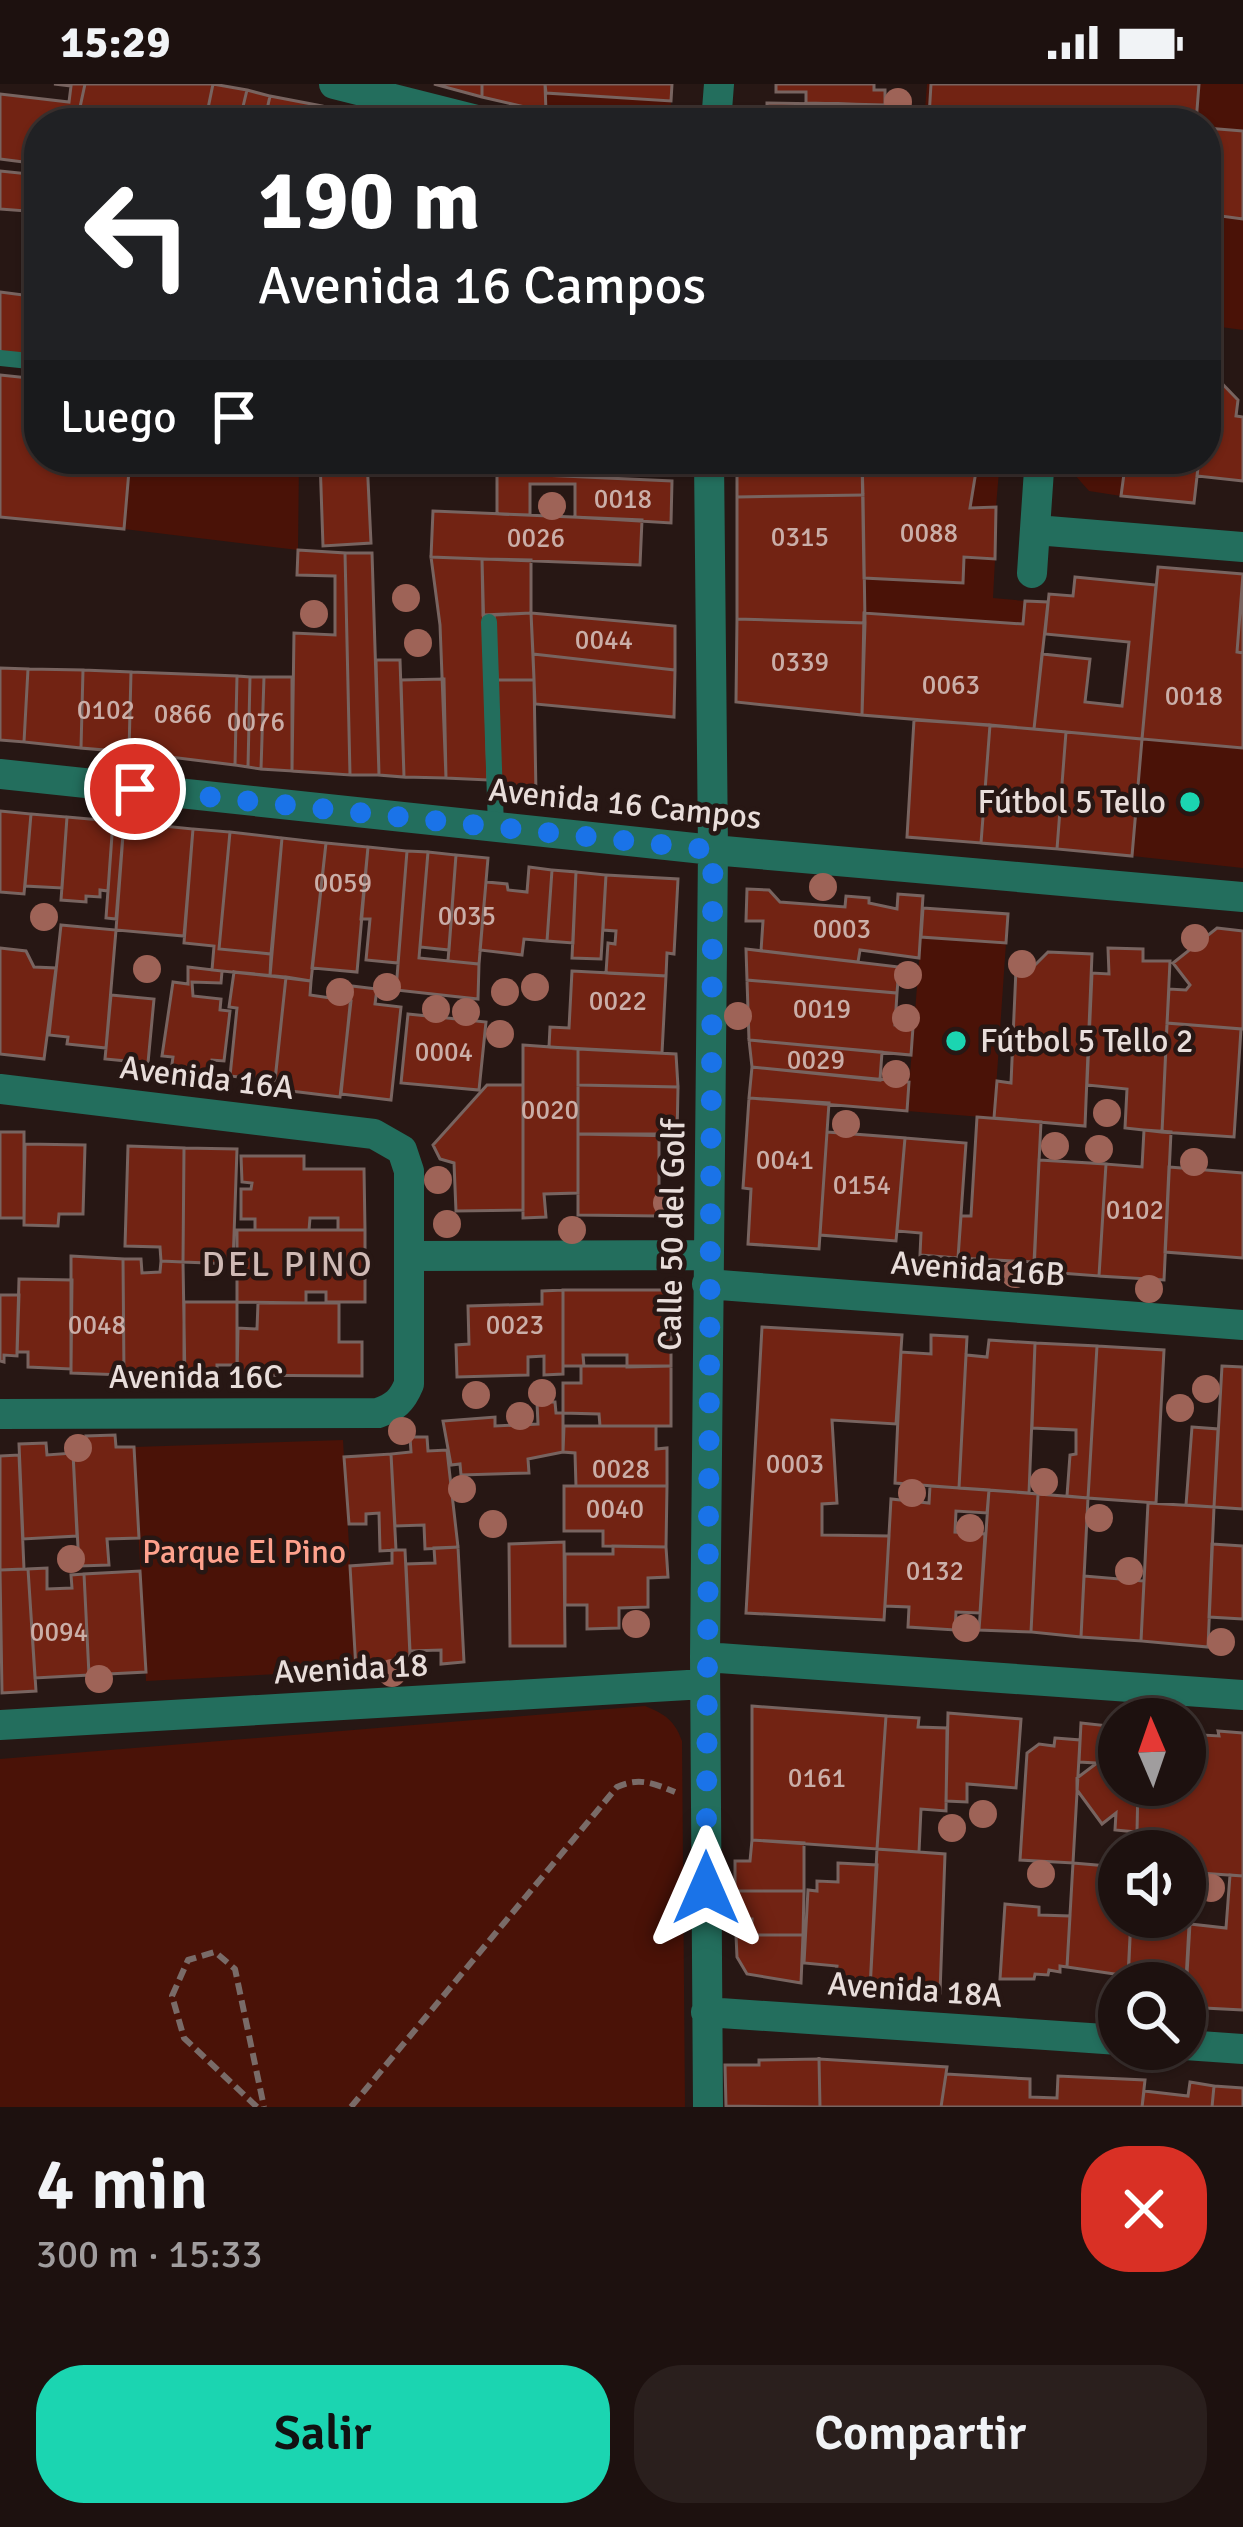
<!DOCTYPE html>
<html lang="es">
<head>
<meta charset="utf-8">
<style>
	:root { --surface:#1d110f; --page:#2a1f1d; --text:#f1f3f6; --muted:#a09d9e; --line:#3b312f; --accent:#1bd5b1 }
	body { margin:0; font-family:Signika,sans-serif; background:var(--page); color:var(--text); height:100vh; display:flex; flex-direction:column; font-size:45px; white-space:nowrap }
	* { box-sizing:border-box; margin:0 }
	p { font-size:39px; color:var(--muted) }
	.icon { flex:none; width:66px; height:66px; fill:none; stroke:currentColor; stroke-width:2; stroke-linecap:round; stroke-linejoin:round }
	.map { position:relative; height:2023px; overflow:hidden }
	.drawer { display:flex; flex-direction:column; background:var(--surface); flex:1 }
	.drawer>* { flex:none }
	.guide { position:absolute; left:24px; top:24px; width:1197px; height:366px; border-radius:48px; box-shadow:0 3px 9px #0004,0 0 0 3px var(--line); background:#202124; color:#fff; overflow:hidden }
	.needle { width:78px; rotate:358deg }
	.controls { position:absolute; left:1098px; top:1614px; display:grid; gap:24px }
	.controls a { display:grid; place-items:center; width:108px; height:108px; border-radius:50%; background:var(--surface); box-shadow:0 3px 9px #0004,0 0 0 3px var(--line); font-size:60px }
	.pin { position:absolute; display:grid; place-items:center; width:102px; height:102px; color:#fff; margin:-51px; border:6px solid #fff; border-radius:50%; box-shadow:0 3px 12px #0007 }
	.me { position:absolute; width:132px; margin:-66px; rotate:0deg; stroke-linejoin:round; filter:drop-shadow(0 0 9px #0008) }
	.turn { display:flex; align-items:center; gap:42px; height:252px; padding:0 36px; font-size:54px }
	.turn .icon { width:156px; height:156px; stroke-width:2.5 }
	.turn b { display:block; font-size:84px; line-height:102px }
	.then { display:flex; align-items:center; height:114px; padding:0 36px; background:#0003; gap:24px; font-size:45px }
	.round { display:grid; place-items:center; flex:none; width:126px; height:126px; border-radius:48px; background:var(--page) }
	.summary { display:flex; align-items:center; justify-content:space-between; height:204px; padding:0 36px }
	h1 { font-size:72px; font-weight:600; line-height:90px }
	.action { display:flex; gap:24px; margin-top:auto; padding:24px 36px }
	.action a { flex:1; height:138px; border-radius:48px; background:var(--accent); color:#111; font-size:48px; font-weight:600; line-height:138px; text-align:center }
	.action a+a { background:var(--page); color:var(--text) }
	.status { display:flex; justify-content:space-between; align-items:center; height:84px; padding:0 60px; background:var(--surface); direction:ltr }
	.status svg { height:33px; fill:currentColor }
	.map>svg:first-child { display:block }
	.green { fill:#4a1207 }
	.building { fill:#722313; stroke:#786460; stroke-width:3 }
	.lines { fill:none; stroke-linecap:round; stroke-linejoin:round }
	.path { stroke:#796b68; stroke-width:6; stroke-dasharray:12 6; stroke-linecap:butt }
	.lane { stroke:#236e5d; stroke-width:16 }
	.street { stroke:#236e5d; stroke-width:30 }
	.tree { fill:#9e6357 }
	.route { stroke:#1a73e8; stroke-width:21; stroke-dasharray:0 37.8 }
	.poi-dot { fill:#1bd5b1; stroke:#271714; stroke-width:4.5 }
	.labels { text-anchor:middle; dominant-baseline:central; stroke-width:9; stroke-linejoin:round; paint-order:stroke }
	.number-label { font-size:27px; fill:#caaea8 }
	.poi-label { font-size:33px; fill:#e8ddda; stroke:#271714; text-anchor:end }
	.street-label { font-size:33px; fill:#e8ddda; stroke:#271714 }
	.park-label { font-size:33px; fill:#ffa28d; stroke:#271714 }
	.neighbourhood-label { font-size:36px; letter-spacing:3px; fill:#cfb9b4; stroke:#271714 }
</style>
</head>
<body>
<div class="status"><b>15:29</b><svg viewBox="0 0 49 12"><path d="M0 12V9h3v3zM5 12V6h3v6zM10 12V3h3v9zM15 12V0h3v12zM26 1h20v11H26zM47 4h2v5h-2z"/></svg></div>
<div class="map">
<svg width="1243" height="2023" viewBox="0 0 1243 2023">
	<rect width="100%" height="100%" fill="#271714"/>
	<!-- green -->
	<path class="green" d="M927 0H1243V246L1206 241V39H924Z
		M546 9 671 17 670 39H593L546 28Z
		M130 375H299L298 466 124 445Z
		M978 375H1000L996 423 970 424Z
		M1074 375H1126L1121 412 1089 407 1074 390Z
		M964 473 995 475 993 514 1025 517 1023 540 864 529V494Z
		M1142 655 1243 664V784L1132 772Z
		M921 853 1006 859 994 1034 907 1027Z
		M343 1356 356 1586 146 1597 134 1363Z
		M645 1622C665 1630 675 1637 682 1657L685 2023H0V1675Z"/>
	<!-- building -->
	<path class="building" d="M54 0H85L79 28 174 39H39V80L0 75V10L69 18 71 2Z
		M85 0H213L205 39 79 28Z
		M213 0 247 6 239 39H205Z
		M434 0H482V13Z
		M482 0H545L546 28 482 13Z
		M545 0H672L671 17 546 9Z
		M776 0H874V6H885V21L806 19V8H776Z
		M931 0H1199L1196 39H1012L929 33Z
		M247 6 270 12 264 39H239Z
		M270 12 322 22 319 39H264Z
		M767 19 885 21 883 39H767Z
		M322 22 352 30 350 39H319Z
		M352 30 382 37V39H350Z
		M1206 44 1243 47V135L1206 130Z
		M0 87 39 91V128L0 125Z
		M0 208 39 213V273L0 269Z
		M1206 241 1214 242 1206 311Z
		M1209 286 1238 316 1236 332 1243 333V397L1197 392 1199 375H1206Z
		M0 291 39 295V375H130L124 445 0 433Z
		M320 375H367L371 459 323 462Z
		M737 375H862L863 411 737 413Z
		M862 375H978L970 424 996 423 995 475 964 473 963 499 864 494Z
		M1126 375H1199L1194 419 1121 412Z
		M497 389 672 397 671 439 575 433V400H530V431L497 430Z
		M863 411 865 539 737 535V413Z
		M433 427 642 436 640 481 431 473Z
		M298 466 345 469 350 691 292 687 294 549 335 551V492L297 491Z
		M345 469H372L379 691H350Z
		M431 473 482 475 488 696 446 694 440 541Z
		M482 475 531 476V529L483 531Z
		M1158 483 1243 490 1237 568 1243 569V664L1142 655Z
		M1243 491V569L1237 568Z
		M1075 493 1156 501 1142 655 1034 645 1042 570 1090 575 1085 618 1122 622 1129 558 1045 550 1049 510 1073 512Z
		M1025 517 1048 518 1034 645 862 631 864 529 1023 540Z
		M531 529 534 596H497L494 531Z
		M531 529 675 542V586L533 570Z
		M737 535 865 539 862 631 736 618Z
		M533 570 675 586 674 633 535 620Z
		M376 576H400L404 693 379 691Z
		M0 584 28 585 24 658 0 656Z
		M28 585 83 586 81 664 24 658Z
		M83 586 131 588 129 668 81 664Z
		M131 588 237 592 235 681 129 668Z
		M237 592 250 593 248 683 235 681Z
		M250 593H264L261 685 248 683Z
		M264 593H292V687L261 685Z
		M444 595 446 694 404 693 401 596Z
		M497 596H534L536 711 499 709Z
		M914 636 990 641 981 759 907 753Z
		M990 641 1066 648 1057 765 981 759Z
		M1066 648 1142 655 1132 772 1057 765Z
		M0 727 31 730 24 810 0 808Z
		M31 730 67 733 62 804 25 802Z
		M67 733 113 737 108 807 100 806V813L86 812V818L61 816Z
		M113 737 124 738 116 835 106 834Z
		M124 738 193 745 184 852 116 846Z
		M193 745 230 748 219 865 271 870 270 892 212 886 214 862 184 859Z
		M230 748 282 754 271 870 219 865Z
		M282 754 326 759 311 897 270 892Z
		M326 759 368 763 357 888 312 884Z
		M368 763 407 767 398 879 366 876 370 835H361Z
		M407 767 428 768 419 874 479 880 478 915 396 906Z
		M428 768 456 771 449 866 420 863Z
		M456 771 488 774 479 880 448 877Z
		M529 783 552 786 547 857 524 855 522 871 480 866 486 798 507 800 508 806 527 808Z
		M552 786 576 788 573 859 547 857Z
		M576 788 606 791 601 875 572 874Z
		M606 791 678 795 674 870 667 869 666 892 606 889 608 859 615 860 616 847 603 846Z
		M747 805 769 806 780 818 845 823 846 812 869 814V819L897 825 898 810 923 812 919 874 860 866 858 878 761 867 763 837H746Z
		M923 824 1008 830 1006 859 921 853Z
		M61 841 116 846 106 964 67 960 68 953 49 951Z
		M1217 844 1243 847V945L1167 939 1169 905 1186 906 1190 901 1173 879Z
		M0 864 26 867 34 883 56 884 44 975 0 970Z
		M1108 864 1143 865V877H1170L1162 1048 1125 1044 1127 1005 1087 1001 1092 889 1109 890Z
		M746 865 899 883 897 909 747 896Z
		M1048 868 1092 870 1085 1042 994 1034 997 997 1011 999 1016 885 1030 886Z
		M188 883 222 887 221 899 192 898 193 912 221 915 220 926 230 927 224 977 212 976 211 989 171 987 173 973 162 972 173 898 188 900Z
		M572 887 666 892 662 969 549 963 550 943 569 944Z
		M234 888 286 893 275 997 230 992 237 924 229 923Z
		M286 893 311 897 310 911 351 917 340 1013 274 1005Z
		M747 896 897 909 895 941 913 943 911 971 749 956Z
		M352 902 377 905 375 920 401 923 391 1016 341 1010Z
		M111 911 154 915 148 979 105 975Z
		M408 930 486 938 479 1006 401 999Z
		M1167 939 1241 945 1234 1053 1162 1048Z
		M749 956 882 968 880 996 752 983Z
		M523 961 578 965V1109L544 1110 546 1133 523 1134Z
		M578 965 676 970 678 1003 578 1001Z
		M752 983 909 998 907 1027 749 1014Z
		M487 1001H523V1126L456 1127 454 1079 440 1075 433 1061Z
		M578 1001 678 1003 677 1052 578 1050Z
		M749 1014 829 1019 819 1165 748 1160 751 1105 743 1104Z
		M977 1033 1041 1038 1034 1178 958 1174 961 1132H971Z
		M1144 1046 1171 1048 1164 1196 1099 1192 1106 1080 1142 1083Z
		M0 1048H24V1134H0Z
		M827 1048 905 1054 896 1157 820 1151Z
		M578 1050H659V1132L578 1131Z
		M905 1054 966 1059 958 1174 920 1171 921 1149 897 1147Z
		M25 1060 85 1061 83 1130H59L58 1142 24 1141Z
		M128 1062 184 1064 183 1178 161 1177 160 1163 125 1162Z
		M184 1064 237 1065 233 1180 183 1178Z
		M241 1072H304V1085H364L365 1146H338V1134H310L309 1146H255V1135H241V1105H251L252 1099 242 1098Z
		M1039 1076 1106 1080 1099 1192 1034 1187Z
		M1169 1083 1243 1089V1174L1165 1168Z
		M237 1146H365V1218H326V1208H306V1219L237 1218Z
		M71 1172 123 1175 124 1291 71 1289Z
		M123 1175H141L142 1189 160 1188 161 1177 183 1178 185 1298 151 1299V1290L124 1291Z
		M19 1195 72 1196 71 1285 28 1283V1268H17Z
		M563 1206H671V1282L627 1283V1271H583L584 1282H563Z
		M563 1206V1290L544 1291V1272L528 1273V1291L457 1293 456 1261 469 1260 468 1222 542 1220V1207Z
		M0 1211H19L17 1272 4 1271V1278L0 1277Z
		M184 1218H237V1281H217V1288H184Z
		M258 1219H339V1258H362V1292L237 1291 238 1244 257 1245Z
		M762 1243 902 1251 896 1340 832 1336 837 1419 822 1420V1451L889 1452 884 1536 746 1529Z
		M931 1251 967 1253 959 1404 895 1399 901 1268 931 1270Z
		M989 1256 1035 1259 1029 1409 959 1404 966 1271 987 1273Z
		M1035 1259 1097 1262 1088 1414 1067 1412 1070 1371 1076 1370V1346L1032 1344Z
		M1097 1262 1164 1266 1156 1419 1088 1414Z
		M581 1282H671V1342H600L599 1330 563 1329V1299H581Z
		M1222 1282 1243 1283V1425L1214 1423Z
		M537 1318H555L556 1329H563V1368L528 1375 529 1389 461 1391 460 1380 451 1381 443 1337 495 1333V1342L538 1340Z
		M564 1342H656V1365L667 1364V1402H576L575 1369 563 1368Z
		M1192 1343 1218 1345 1214 1423 1186 1421Z
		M115 1351 116 1363H134L139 1454 107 1455 109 1481 79 1482 73 1369H88L86 1352Z
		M410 1353H427L428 1367 447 1366 458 1463 425 1465 424 1441 395 1442 391 1370 411 1368Z
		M46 1359 47 1371 73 1369 77 1452 23 1455 19 1360Z
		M391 1370 396 1466 380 1467 379 1429 366 1430V1440H349L344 1373Z
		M19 1371 24 1485 0 1486V1372Z
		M564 1402H667L666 1463 603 1462V1447H564Z
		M930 1402 989 1406 987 1429 956 1427 955 1448 985 1450 980 1529 956 1528 955 1546 908 1543 909 1523 885 1522 891 1415 929 1419Z
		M989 1406 1038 1410 1031 1548 979 1546Z
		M1038 1410 1088 1414 1081 1553 1031 1548Z
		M1148 1419 1214 1423 1208 1563 1141 1557Z
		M564 1458 565 1562H510L509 1460Z
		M1212 1460 1243 1462V1535L1209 1533Z
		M613 1462 666 1463 668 1493 648 1494V1523L619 1524V1544L587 1545V1521H565V1470H613Z
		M458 1463 464 1578 441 1580V1566L410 1567 406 1480 435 1479 434 1464Z
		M392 1466H405L410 1572H397V1578L383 1579V1585L356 1586 350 1482 392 1479Z
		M47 1484V1505L72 1504 71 1491 84 1490 89 1591 35 1594 28 1485Z
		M28 1485 36 1607 2 1609 0 1486Z
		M140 1487 146 1588 89 1591 84 1490Z
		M1084 1492 1144 1497 1141 1557 1081 1553Z
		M752 1622 886 1632 877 1765 752 1756Z
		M948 1629 1021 1635 1016 1704 967 1700V1718L946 1717Z
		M886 1632 919 1634 918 1643 947 1644 946 1727 921 1725 919 1768 877 1765Z
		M1081 1639 1109 1642 1108 1660 1119 1658V1701H1138L1137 1748 1115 1746 1116 1729 1102 1740 1077 1706V1694L1097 1679 1079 1678Z
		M1218 1647 1243 1649V1792L1185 1788V1767H1157V1749L1137 1748 1138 1701H1185V1650L1219 1652Z
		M1055 1654 1080 1656 1073 1779 1020 1776 1027 1669 1039 1660 1054 1662Z
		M752 1756 804 1759V1807H735V1777H750Z
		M877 1765 945 1770 940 1909 870 1905Z
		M838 1779 877 1781 870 1905 835 1904 837 1882 804 1879 808 1806 817 1807V1797L838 1798Z
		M1073 1779 1119 1783V1833H1131L1128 1892 1067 1883Z
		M1185 1788H1192L1186 1896 1151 1894V1899H1128L1131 1833H1185Z
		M1230 1791 1243 1792V1926L1185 1923 1190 1840 1226 1844Z
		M735 1807H804L803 1851H752V1835H737Z
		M1005 1820 1039 1823V1831L1070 1832 1067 1883 1060 1882V1888L1049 1886 1048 1891 1035 1890 1034 1895H1000Z
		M736 1851H803L801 1899 747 1890 737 1873Z
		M819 1975 820 2023 726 2022 725 1981H759V1976Z
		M819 1975 947 1983 941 2023H820Z
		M946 1990 1030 1995V2013L1057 2014 1058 1992 1145 1996 1142 2023H941Z
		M1190 1998 1214 2002 1212 2023H1142L1144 2007 1188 2012Z
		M1214 2002 1243 2004V2023H1212Z"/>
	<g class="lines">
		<!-- path -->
		<path class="path" d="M257 2023 184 1954 172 1912 188 1876 215 1868 235 1885 264 2023
			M351 2023 617 1703C639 1693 653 1699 675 1708"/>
		<!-- lane -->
		<path class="lane" d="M0 274 39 278
			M489 538 496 743"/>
		<!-- street -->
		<path class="street" d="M334 0 489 39
			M716 39 719 0
			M1036 446 1243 463
			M1032 489 1039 386
			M0 690 713 766 1243 813
			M0 1005 374 1050 402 1066 409 1087V1300C402 1317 395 1323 378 1329L0 1330
			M410 1172 708 1171
			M707 1200 1243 1241
			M705 1573 1243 1611
			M0 1641 705 1600
			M706 1928 1119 1956
			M1185 1961 1243 1965
			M708 2023 705 1573 713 766 709 375"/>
	</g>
	<!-- trees -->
	<g class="tree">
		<circle cx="898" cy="18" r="14"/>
		<circle cx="552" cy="422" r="14"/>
		<circle cx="406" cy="514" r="14"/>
		<circle cx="314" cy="530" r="14"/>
		<circle cx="418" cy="559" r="14"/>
		<circle cx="823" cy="803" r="14"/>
		<circle cx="44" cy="833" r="14"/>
		<circle cx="1195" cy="854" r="14"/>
		<circle cx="1022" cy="880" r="14"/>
		<circle cx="147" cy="885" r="14"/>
		<circle cx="908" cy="891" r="14"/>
		<circle cx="387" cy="903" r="14"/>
		<circle cx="535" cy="903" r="14"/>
		<circle cx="340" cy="908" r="14"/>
		<circle cx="505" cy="908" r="14"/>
		<circle cx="436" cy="925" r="14"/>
		<circle cx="466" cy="928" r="14"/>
		<circle cx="738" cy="932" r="14"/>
		<circle cx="906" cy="934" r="14"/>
		<circle cx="500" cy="950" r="14"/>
		<circle cx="896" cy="990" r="14"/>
		<circle cx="1107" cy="1029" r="14"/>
		<circle cx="846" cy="1040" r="14"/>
		<circle cx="1055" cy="1062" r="14"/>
		<circle cx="1099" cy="1065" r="14"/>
		<circle cx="1194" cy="1078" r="14"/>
		<circle cx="438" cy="1096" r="14"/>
		<circle cx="667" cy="1119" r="14"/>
		<circle cx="447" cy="1140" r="14"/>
		<circle cx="572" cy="1146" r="14"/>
		<circle cx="1015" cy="1190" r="14"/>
		<circle cx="1149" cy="1205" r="14"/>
		<circle cx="1206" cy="1305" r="14"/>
		<circle cx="542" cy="1309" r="14"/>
		<circle cx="476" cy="1311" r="14"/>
		<circle cx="1180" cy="1324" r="14"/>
		<circle cx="520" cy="1332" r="14"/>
		<circle cx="402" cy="1347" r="14"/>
		<circle cx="78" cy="1364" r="14"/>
		<circle cx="1044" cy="1398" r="14"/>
		<circle cx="462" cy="1405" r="14"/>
		<circle cx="912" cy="1409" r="14"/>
		<circle cx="1099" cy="1434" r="14"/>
		<circle cx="493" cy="1440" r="14"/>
		<circle cx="970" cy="1444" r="14"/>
		<circle cx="71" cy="1475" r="14"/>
		<circle cx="1129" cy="1487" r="14"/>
		<circle cx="636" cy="1540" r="14"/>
		<circle cx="966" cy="1544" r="14"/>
		<circle cx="1221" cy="1558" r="14"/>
		<circle cx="392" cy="1589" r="14"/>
		<circle cx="99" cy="1595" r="14"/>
		<circle cx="983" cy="1730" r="14"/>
		<circle cx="952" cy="1744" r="14"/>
		<circle cx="1041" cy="1790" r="14"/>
		<circle cx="1211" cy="1804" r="14"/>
	</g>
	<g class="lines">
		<!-- route -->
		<path class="route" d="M135 705 713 766 706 1804"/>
	</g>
	<!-- markers -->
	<g class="poi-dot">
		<circle cx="1190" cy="718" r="12"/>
		<circle cx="956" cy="957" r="12"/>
	</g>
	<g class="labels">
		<!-- number labels -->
		<g class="number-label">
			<text x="623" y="415">0018</text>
			<text x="929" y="449">0088</text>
			<text x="800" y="453">0315</text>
			<text x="536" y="454">0026</text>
			<text x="604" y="556">0044</text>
			<text x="800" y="578">0339</text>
			<text x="951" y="601">0063</text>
			<text x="1194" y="612">0018</text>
			<text x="106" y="626">0102</text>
			<text x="183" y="630">0866</text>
			<text x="256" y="638">0076</text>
			<text x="343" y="799">0059</text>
			<text x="467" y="832">0035</text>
			<text x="842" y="845">0003</text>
			<text x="618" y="917">0022</text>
			<text x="822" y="925">0019</text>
			<text x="444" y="968">0004</text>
			<text x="816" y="976">0029</text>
			<text x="550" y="1026">0020</text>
			<text x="785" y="1076">0041</text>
			<text x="862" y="1101">0154</text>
			<text x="1135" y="1126">0102</text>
			<text x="97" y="1241">0048</text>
			<text x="515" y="1241">0023</text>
			<text x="795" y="1380">0003</text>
			<text x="621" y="1385">0028</text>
			<text x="615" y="1425">0040</text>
			<text x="935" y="1487">0132</text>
			<text x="59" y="1548">0094</text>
			<text x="817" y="1694">0161</text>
		</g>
		<!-- poi labels -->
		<g class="poi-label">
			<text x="1166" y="718">Fútbol 5 Tello</text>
			<text x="980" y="957" text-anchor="start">Fútbol 5 Tello 2</text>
		</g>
		<!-- street labels -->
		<g class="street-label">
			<text transform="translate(625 720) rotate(6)">Avenida 16 Campos</text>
			<text transform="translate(207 994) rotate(7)">Avenida 16A</text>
			<text transform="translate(672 1151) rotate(-89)">Calle 50 del Golf</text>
			<text transform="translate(978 1185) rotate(4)">Avenida 16B</text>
			<text x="196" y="1293">Avenida 16C</text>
			<text transform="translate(351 1585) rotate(-3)">Avenida 18</text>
			<text transform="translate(915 1906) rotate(4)">Avenida 18A</text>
		</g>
		<!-- park labels -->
		<g class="park-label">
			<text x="244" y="1468">Parque El Pino</text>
		</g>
		<!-- neighbourhood labels -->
		<g class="neighbourhood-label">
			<text x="288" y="1180">DEL PINO</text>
		</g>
	</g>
</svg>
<div class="controls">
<a><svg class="needle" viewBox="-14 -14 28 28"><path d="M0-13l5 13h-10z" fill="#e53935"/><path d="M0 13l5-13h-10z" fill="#a09d9e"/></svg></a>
<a><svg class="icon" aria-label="sound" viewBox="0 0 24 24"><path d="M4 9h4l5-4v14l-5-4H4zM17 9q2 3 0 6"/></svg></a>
<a><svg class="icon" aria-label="search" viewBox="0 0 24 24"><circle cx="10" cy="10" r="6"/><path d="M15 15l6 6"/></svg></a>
</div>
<div class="pin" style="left:135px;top:705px;background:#d93025"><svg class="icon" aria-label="arrive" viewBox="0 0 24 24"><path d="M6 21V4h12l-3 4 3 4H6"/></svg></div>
<svg class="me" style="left:706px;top:1804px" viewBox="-20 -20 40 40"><path d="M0-17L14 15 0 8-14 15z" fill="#1a73e8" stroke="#fff" stroke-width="4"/></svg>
<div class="guide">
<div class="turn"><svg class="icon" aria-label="left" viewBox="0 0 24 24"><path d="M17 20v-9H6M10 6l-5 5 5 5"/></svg><div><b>190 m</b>Avenida 16 Campos</div></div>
<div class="then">Luego<svg class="icon" aria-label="arrive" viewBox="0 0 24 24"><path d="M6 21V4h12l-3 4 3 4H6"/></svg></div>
</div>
</div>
<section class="drawer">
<div class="summary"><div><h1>4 min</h1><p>300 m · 15:33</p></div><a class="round" style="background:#d93025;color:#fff"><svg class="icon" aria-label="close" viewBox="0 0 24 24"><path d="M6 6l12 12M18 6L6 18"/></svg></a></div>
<div class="action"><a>Salir</a><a>Compartir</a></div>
</section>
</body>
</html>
